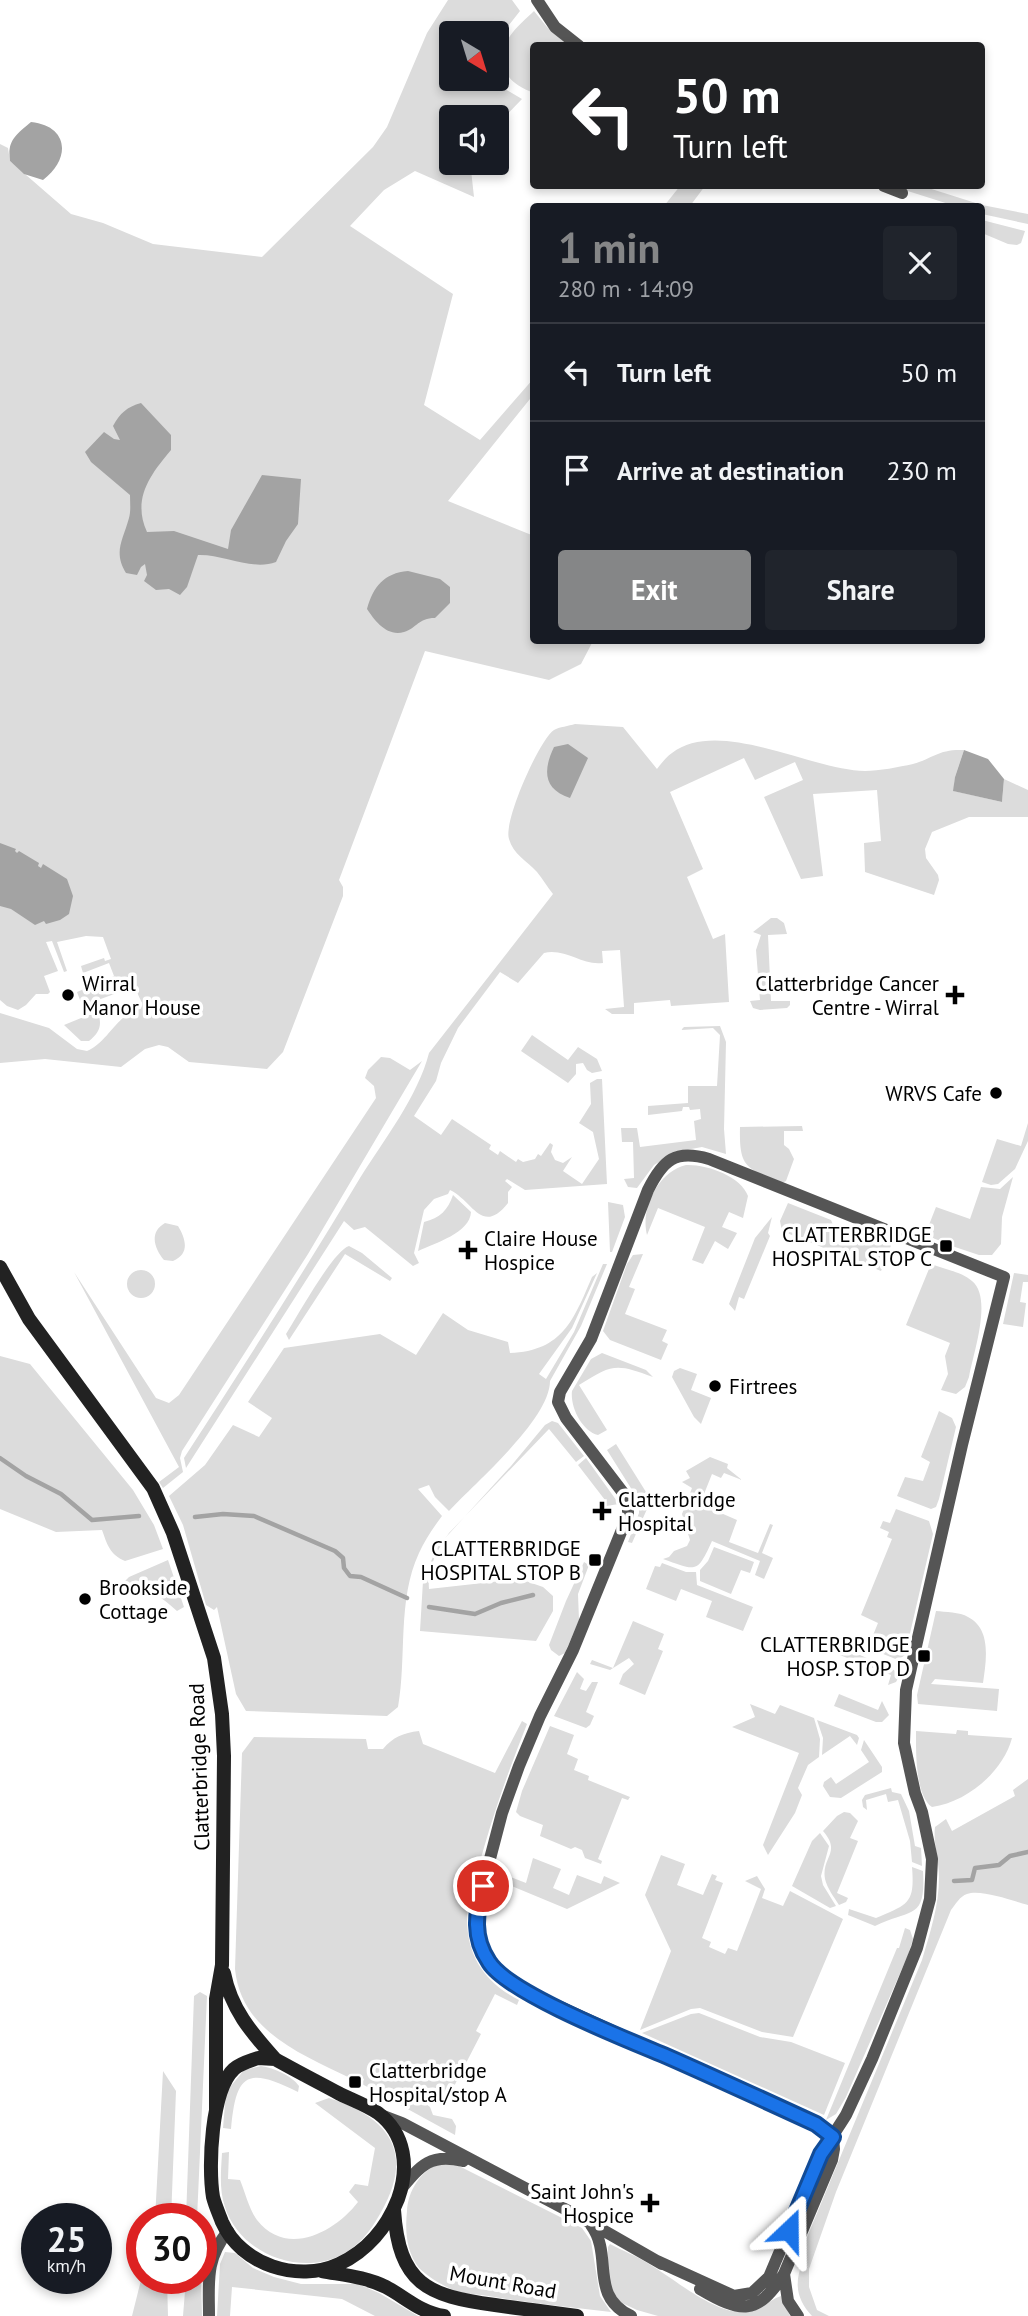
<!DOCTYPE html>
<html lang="en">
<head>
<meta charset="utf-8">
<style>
	:root { --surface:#171b24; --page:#20242c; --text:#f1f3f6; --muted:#9ea1a6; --line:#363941; --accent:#858687 }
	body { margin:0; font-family:"PT Sans",sans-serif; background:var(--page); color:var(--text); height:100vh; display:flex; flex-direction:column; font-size:26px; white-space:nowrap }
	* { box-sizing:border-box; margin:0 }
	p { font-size:23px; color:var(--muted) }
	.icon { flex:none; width:38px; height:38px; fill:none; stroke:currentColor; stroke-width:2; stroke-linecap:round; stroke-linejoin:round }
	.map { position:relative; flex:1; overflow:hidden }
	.details { position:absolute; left:530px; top:203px; width:455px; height:441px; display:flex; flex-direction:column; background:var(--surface); border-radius:7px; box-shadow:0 4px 10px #0003 }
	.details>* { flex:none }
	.hud { position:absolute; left:530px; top:42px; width:455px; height:147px; border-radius:7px; box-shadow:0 4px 10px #0003; background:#202124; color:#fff; overflow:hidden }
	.needle { width:46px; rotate:142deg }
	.fabs { position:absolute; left:439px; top:21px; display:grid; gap:14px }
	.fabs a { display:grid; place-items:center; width:70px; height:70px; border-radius:7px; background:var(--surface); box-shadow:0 4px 10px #0003; font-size:35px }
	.speed { position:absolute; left:21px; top:2203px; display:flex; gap:14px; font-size:35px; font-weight:700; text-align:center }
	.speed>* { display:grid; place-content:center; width:91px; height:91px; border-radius:50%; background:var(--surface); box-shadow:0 4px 10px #0003; line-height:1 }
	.speed small { font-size:18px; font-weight:400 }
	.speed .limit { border:10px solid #d22; background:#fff; color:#111 }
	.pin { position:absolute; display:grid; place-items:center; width:60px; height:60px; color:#fff; margin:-30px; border:4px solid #fff; border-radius:50%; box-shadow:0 2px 7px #0007 }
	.me { position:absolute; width:77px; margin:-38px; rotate:23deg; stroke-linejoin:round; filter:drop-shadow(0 0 5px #0008) }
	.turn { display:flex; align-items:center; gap:24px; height:147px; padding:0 28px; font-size:32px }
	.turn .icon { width:91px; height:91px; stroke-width:2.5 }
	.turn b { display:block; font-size:49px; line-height:60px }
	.round { display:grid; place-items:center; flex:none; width:74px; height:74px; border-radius:7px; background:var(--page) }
	.overview { display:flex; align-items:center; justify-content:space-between; height:119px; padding:0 28px }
	h1 { font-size:42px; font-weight:700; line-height:52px; color:var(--accent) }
	.primary-button { display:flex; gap:14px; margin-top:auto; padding:14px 28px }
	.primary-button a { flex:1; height:80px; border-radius:7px; background:var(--accent); color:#fff; font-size:28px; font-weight:700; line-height:80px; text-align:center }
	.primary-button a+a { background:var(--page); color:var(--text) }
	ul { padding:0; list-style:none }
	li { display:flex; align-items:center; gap:21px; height:98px; padding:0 28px; border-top:2px solid var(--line) }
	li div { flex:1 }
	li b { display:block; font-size:26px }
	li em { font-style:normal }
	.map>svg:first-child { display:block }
	.green { fill:#dcdcdc }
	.water { fill:#a3a3a3 }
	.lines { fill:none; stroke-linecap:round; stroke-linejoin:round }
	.stream { stroke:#a3a3a3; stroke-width:4.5 }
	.minor { stroke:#555; stroke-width:12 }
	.secondary { stroke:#222; stroke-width:14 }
	.route-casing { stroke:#114b97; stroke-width:18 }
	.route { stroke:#1a73e8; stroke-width:12 }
	.poi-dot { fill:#000; stroke:#fff; stroke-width:2.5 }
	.labels { text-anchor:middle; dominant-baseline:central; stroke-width:7; stroke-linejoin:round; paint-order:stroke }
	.poi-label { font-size:21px; fill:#000; stroke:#fff; text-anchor:start }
	.street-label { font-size:21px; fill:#000; stroke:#fff }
</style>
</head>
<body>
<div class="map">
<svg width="1028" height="2316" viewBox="0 0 1028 2316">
	<rect width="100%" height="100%" fill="#fff"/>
	<!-- green -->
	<path class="green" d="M448 0H512L520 11 501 35 497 48V33H452V79H497L505 89 522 99 497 125V117H452V163H474L471 170 474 197 415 171 384 190 350 226 453 294 424 405 480 440 534 378V394L448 501 534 536V640L593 641 581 664 549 680 425 651 339 880 343 887V896L283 1052 267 1069 189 1062 168 1047 159 1045 145 1049 121 1067 45 1059 0 1063V1013L49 1028 77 1049 87 1051C102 1045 112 1027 125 1016 132 1011 139 1010 141 1001L131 979 114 985 117 993 98 1000 103 1014 99 1016C102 1027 98 1034 89 1041H81L64 1025 86 1016 77 992 114 976 109 963 83 973 81 966 104 958 105 961 111 959 103 937 86 936 57 942 67 971 64 972 52 941 46 942 58 971 44 976 50 992 48 994H36L26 1005 18 1010 7 1006 0 1000V144L8 148 10 161 71 214 103 223 153 244 262 257 373 147 387 127 427 33Z
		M534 11 547 27 568 45 534 46V93C505 83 494 63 510 36 516 27 527 18 534 11Z
		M680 186H705L690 206H664Z
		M892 186H922L982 205 1028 214V224L982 214V206H955Z
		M982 220 1025 231 1021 243 1017 245 1008 244 982 233Z
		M575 724 623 727 657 769C661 764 666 757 672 753 719 717 810 770 865 771 879 771 899 767 913 764 934 758 938 749 964 750L955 777 954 791 1002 802 1004 779 1028 790V817H969L932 832 925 849 926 858 938 875 939 880 934 895 865 872 864 843 881 841 877 790 813 794 823 876 801 879 764 797 803 780 795 762 755 780 744 758 670 792 703 869 687 877 713 939 725 934 729 1002 671 1006 670 1000 634 1003V1014H612L605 1009 624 1007 620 950 602 951 603 963C582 966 566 948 544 953L518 983 500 972 458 1028 441 1063 436 1081 414 1116 441 1135 452 1119 491 1145 489 1149 498 1155 500 1151 516 1162 518 1159 523 1162 535 1159 538 1154 541 1156 550 1143 553 1145 551 1152 555 1160 563 1163 572 1157 563 1171 582 1184 599 1159 593 1132 579 1123 591 1104 590 1083 597 1079H602L607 1184 525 1190 507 1179 505 1181 512 1187 508 1192V1203C482 1236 473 1201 450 1190L448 1194 434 1199 424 1210 414 1253 419 1263 413 1266 365 1227 354 1230 344 1221 186 1468 184 1458C244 1366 303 1273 360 1178 384 1140 418 1096 429 1053L553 894C547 887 543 879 537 872 527 861 513 854 509 839 503 822 539 740 554 730 559 727 569 726 575 724Z
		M771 918H777L784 923 787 934 768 935 771 1001H790V1005L787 1008 760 1010 753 1008 750 1001 760 1000 756 950 761 935 753 932Z
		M720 1026 726 1042 724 1129 726 1154 702 1147 675 1152 654 1165 637 1188 628 1187 624 1179 634 1178 633 1142H622L621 1128H637L640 1147 696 1140 694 1121 701 1119 700 1109 690 1110 689 1107H683L682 1111 648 1115V1106L688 1103V1086H717L720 1035 713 1028 681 1030 684 1027Z
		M532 1035 568 1060 578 1047 597 1059 602 1071 592 1073 587 1070 583 1063 576 1064V1074L568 1083 521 1051Z
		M381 1057 390 1058 410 1070 422 1061 308 1254 182 1451 180 1458 183 1472 163 1488 159 1482 179 1467 74 1272 156 1398 169 1403 179 1395 376 1098 374 1086 365 1078 368 1070Z
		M1028 1123V1141L1015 1169 998 1184 991 1185 982 1182 997 1139 1021 1146Z
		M802 1126 803 1131H784V1145L789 1149 794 1159 786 1181 782 1183C746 1168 739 1168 740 1127Z
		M686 1165C706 1164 741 1176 748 1196L743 1218 729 1212 722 1227 737 1233 728 1249 715 1241 703 1264 692 1260 705 1227 658 1208 647 1235C640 1208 659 1171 686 1165Z
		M1013 1177 1002 1217 1001 1244 992 1255H979L952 1246 954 1242 945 1238 943 1242 925 1235 936 1207 970 1219 981 1187 1000 1189Z
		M453 1195 471 1212C470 1233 435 1243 418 1251L424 1222C440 1218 448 1210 453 1195Z
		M608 1202 623 1205 625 1217 612 1252H610Z
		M788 1203 831 1220 834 1227 877 1245 885 1240 892 1243 881 1271 782 1231 780 1221Z
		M772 1217 768 1233 770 1236 744 1299 739 1297 735 1311 729 1304 755 1238Z
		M165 1223 178 1226C186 1239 190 1254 173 1261L164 1260C154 1248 149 1232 165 1223Z
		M349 1246 362 1253 392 1278 390 1281 345 1254 289 1340 286 1334C297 1317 333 1251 349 1246Z
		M643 1254 629 1287 635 1289 625 1314 667 1330 662 1341 668 1344 661 1360 610 1340 603 1331 627 1264 633 1255Z
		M603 1264H607L581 1326 550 1381C550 1419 476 1482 449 1511L435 1497 429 1485 418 1489 442 1516C433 1528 425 1540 419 1553 397 1600 407 1657 398 1707L387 1716 246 1711 236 1694 217 1607 214 1610 206 1605 183 1525 169 1496 205 1465 233 1425 259 1437 272 1418 248 1402 284 1348 380 1334 416 1355 443 1313 468 1330 508 1342 510 1353C563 1351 574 1319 592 1277L597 1273 572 1328 539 1374 546 1379 574 1332Z
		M931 1264C944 1269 962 1272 972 1281 993 1298 973 1354 969 1377L965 1387 956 1394 941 1390 948 1374 945 1356 950 1343 906 1325Z
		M127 1284a14 14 0 1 1 28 0a14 14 0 1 1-28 0Z
		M1014 1273 1028 1275V1282H1023L1020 1302 1026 1303 1023 1327 1003 1324Z
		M602 1353 646 1370 653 1377C616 1363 612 1364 579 1385L607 1430 598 1435C582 1431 570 1407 572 1391L591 1359Z
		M0 1356 30 1364 133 1490 154 1525 163 1549 125 1561C110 1555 107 1544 102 1530L56 1532 0 1509Z
		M680 1368 697 1374 691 1390 711 1398 701 1424 694 1417 672 1377 674 1371Z
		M939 1411 952 1418 956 1427 939 1499 936 1507 931 1509 897 1496 905 1477 923 1481 930 1462 921 1457Z
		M552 1421 558 1423 584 1456 576 1462 549 1429 449 1533C437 1550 427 1568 429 1589L520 1579 543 1587 553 1596V1611L536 1641 420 1631 423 1581 437 1547 511 1466 545 1425Z
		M616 1444 651 1500 632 1543 628 1542 639 1513V1501L607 1450Z
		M710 1457 728 1464 727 1468 742 1480 724 1473 721 1478 712 1474 700 1504 737 1520 729 1542 758 1553 770 1524 773 1525 762 1553 773 1558 764 1579 755 1575 760 1561 712 1541C697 1574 697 1571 663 1559L669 1557 674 1551 687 1546 690 1540 682 1514 692 1488 682 1482 690 1478 686 1471Z
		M586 1458 619 1504 606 1506 605 1500 578 1465Z
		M896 1509 929 1521 933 1534 905 1655 898 1660 871 1649 869 1645 878 1623 861 1615 892 1539 887 1537 889 1532 880 1528 883 1521 890 1523Z
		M714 1547 754 1562 750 1573 741 1570 731 1594 700 1581V1570L708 1561Z
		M168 1560 184 1607 177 1611C156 1593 144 1582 115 1591L129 1577Z
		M584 1562 589 1565 578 1594 579 1620 565 1653 559 1656 551 1650 549 1645 566 1601Z
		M662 1563 686 1572H696L697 1585 753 1607 743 1631 706 1617 712 1601 681 1589 676 1601 646 1589 655 1566 660 1567Z
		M936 1611C945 1612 960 1612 968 1617 992 1629 986 1662 983 1683L935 1679 931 1684 999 1689 997 1711 918 1704 917 1695Z
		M633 1621 664 1634 658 1649 663 1651 645 1695 619 1684 623 1674 634 1664 629 1658 610 1670 590 1664 592 1660 613 1668Z
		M835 1644 894 1670 899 1676 896 1682 888 1685 891 1675 832 1652Z
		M577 1672 584 1679 580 1689 586 1691 592 1682H598L586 1712 594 1716 590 1725 586 1728 554 1716Z
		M839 1694 878 1710 882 1701 889 1715 882 1722H876L834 1706Z
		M750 1704 775 1714 780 1705 814 1718 820 1739 819 1757 808 1765 798 1788 802 1795 795 1813 768 1855 763 1845 799 1753 732 1727 755 1717Z
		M817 1720 857 1735 859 1738 857 1745 850 1736 822 1755 823 1738Z
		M522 1721 527 1724C502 1787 481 1849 467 1915 466 1955 484 1982 519 2000L517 2005 495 1994 476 2031 481 2034 449 2096 433 2088 427 2099 423 2102 430 2107 433 2115 452 2119 456 2126 455 2135 362 2084 364 2079 352 2074 350 2078C301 2054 241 2031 235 1969L242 1753 254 1737 366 1739 368 1749H383C393 1737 403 1733 419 1731L423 1744 495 1773Z
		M550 1726 574 1735 567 1754 578 1759 574 1770 589 1776 588 1780 630 1797 628 1800 622 1798 598 1859 602 1861 601 1864 585 1858 582 1850 575 1847 571 1849 540 1836 543 1825 520 1816 516 1812 522 1791Z
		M957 1730 968 1731V1735L1012 1738C1003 1772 967 1802 932 1807 915 1796 916 1750 916 1731L956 1734Z
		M864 1740 882 1767V1772L841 1798 830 1797 823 1786 824 1782 831 1777 836 1784 869 1762 861 1750Z
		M1028 1779V1905C1013 1901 981 1889 967 1894 960 1896 955 1905 951 1910L836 2192 809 2269V2287L817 2310 829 2316H812C797 2300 794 2284 802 2264L798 2259 922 1960C930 1933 939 1906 939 1877 939 1860 933 1843 935 1827L946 1819 952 1831 1015 1796 1013 1790Z
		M891 1788 892 1792 901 1794 909 1811 915 1846 921 1848 922 1866 912 1862 910 1841 898 1800 888 1802 886 1794 866 1800 867 1810 863 1807 862 1800 865 1795Z
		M844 1812 850 1813 858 1821 850 1838 858 1841 837 1893 848 1898 846 1902 839 1905C834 1897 827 1888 825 1879 821 1857 842 1853 823 1831L837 1816Z
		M820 1833 829 1846 821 1876 823 1885 836 1906 830 1908 792 1886 812 1841Z
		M661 1855 685 1864 677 1885 703 1895 712 1874 717 1876 715 1880 723 1883 702 1938 711 1942 709 1947 725 1954 728 1948 737 1951 761 1889 745 1881 757 1876 765 1889 762 1898 783 1906 790 1891 843 1919 793 2037 762 2032 700 2008 691 2009 640 2030 671 1951 645 1895Z
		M533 1858 561 1869 553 1888 569 1895 577 1875 601 1884 604 1876 620 1883 567 1909 495 1879 498 1872 526 1883Z
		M912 1867 923 1871C926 1921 911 1908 875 1926L848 1915 849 1909 876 1918C908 1904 915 1904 912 1867Z
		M905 1928 910 1930 913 1939 908 1955 846 2097 836 2114 826 2120 897 1948H899Z
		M200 1992 207 1996 197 2219H186L194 1996Z
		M699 2013 760 2037 791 2042 845 2063 824 2115 642 2033 691 2014Z
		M261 2066C274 2068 292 2076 299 2086L298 2092C248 2067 236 2072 231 2129L223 2128 226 2092 244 2070Z
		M163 2071 176 2091 171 2219H155Z
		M329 2098C391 2118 415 2154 380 2214 370 2232 358 2247 339 2256 297 2276 239 2252 225 2207 219 2190 221 2171 222 2153L229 2152 228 2179 240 2180C245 2192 249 2209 257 2220 287 2258 335 2232 358 2202L349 2192 355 2184 368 2186 375 2148 315 2103Z
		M438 2164 457 2165 582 2228 591 2241 600 2296 611 2312C570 2307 529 2303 488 2296 476 2294 462 2294 451 2289 440 2284 427 2276 419 2268 406 2252 405 2230 407 2211 408 2191 420 2172 438 2164Z
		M610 2244C623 2251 637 2256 649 2264 675 2279 715 2315 746 2312 760 2311 769 2300 781 2296L790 2316H658L637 2310 620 2302 608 2284V2247Z
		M225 2252 235 2253 253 2268 274 2277 301 2284H358L379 2293 418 2316H375L342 2299 232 2287 230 2316H217L220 2264Z
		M142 2276V2278L167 2279 168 2316H132Z
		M201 2276 202 2316H183L186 2279 201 2278Z"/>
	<!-- water -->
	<path class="water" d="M31 122C69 126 71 159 43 180L24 174 10 161C7 140 16 135 31 122Z
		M141 403 171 435V450C150 475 132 499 147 532L174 531 228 549 231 530 262 475 301 479 298 524 286 541 276 562C252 571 223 554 198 555L187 587 180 595 169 589 156 590 144 581 147 575 145 564 141 567 137 575 126 573C113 552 123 540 129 518 131 511 130 503 130 495L91 462 85 452 104 432 114 439 120 440 113 426C120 413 127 407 141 403Z
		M408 571 440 579 450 587V603L435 618C418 618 417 628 404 632 387 637 375 621 367 609 373 587 384 573 408 571Z
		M568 744 588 758 570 798C543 789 543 770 554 747Z
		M964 750 988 759 1004 779 1002 802 953 791 955 777Z
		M0 843 16 849 15 851 17 853 19 851 39 863 38 866 41 868 43 864 67 879 73 896 69 914 60 920 46 924 44 921 35 925 11 909 0 906Z"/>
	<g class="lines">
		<!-- stream -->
		<path class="stream" d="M0 1458 26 1476 61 1494 92 1520 139 1516
			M195 1517 223 1514 254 1516 335 1551 343 1558 344 1568 350 1576 361 1577 407 1598
			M429 1607 475 1614 501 1603 533 1595
			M954 1881 972 1880 975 1868 999 1865 1010 1856 1028 1852"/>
		<!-- minor -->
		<path class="minor" d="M537 0 555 27 579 46
			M884 186 902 193
			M381 2115 402 2123 580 2217 662 2264
			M401 2189C421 2165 431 2153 463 2161
			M591 2225C614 2256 588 2295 631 2316
			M657 2261 734 2296 752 2293 769 2277 821 2154 846 2115 872 2059 917 1948 930 1899 932 1859 922 1812 915 1793 904 1743 906 1690 962 1445 1004 1277 709 1159C675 1149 663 1160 648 1190L591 1339 560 1392 558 1402 566 1418 624 1494 628 1504V1515L573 1650 540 1716 519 1766 502 1813 476 1912V1932L490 1964 503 1978 519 1988 816 2124 833 2137
			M784 2274 788 2301 798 2316
			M700 2289C741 2313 757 2316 784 2274L832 2160 834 2149 833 2137
			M209 2316C209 2281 205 2260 228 2231"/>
		<!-- secondary -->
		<path class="secondary" d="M0 1267 29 1319 153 1488 173 1533 214 1658 222 1714 224 1756 222 1965 216 1999V2110
			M224 1973C231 2009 251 2032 275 2059
			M258 2058 275 2059C296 2071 318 2082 340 2094 352 2100 366 2105 378 2113 406 2134 409 2168 398 2199 387 2227 367 2251 339 2264 298 2283 241 2265 222 2222 219 2214 215 2205 213 2197 208 2167 211 2090 234 2069 241 2063 250 2061 258 2058Z
			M394 2210C399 2284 427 2296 495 2305 522 2309 550 2312 577 2316
			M322 2271C343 2275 366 2277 386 2287 405 2297 421 2313 444 2316"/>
	</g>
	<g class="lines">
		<!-- route casing -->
		<g class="route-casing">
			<path id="route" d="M483 1886C476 1913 472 1937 489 1962 508 1993 628 2040 666 2056 716 2078 766 2101 816 2124L833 2137 821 2154 789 2230"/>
		</g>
		<!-- route -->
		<use href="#route" class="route"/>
	</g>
	<!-- markers -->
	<g class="poi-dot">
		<circle cx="68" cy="995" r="7"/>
		<path d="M951.5 984.5h7v7h7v7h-7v7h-7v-7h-7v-7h7z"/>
		<circle cx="996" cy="1093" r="7"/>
		<rect x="939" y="1239" width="14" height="14" rx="3.5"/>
		<path d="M464.5 1239.5h7v7h7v7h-7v7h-7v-7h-7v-7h7z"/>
		<circle cx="715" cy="1386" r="7"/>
		<path d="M598.5 1500.5h7v7h7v7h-7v7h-7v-7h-7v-7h7z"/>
		<rect x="588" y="1553" width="14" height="14" rx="3.5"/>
		<circle cx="85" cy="1599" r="7"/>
		<rect x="917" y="1649" width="14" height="14" rx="3.5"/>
		<rect x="348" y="2075" width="14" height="14" rx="3.5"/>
		<path d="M646.5 2192.5h7v7h7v7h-7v7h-7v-7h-7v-7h7z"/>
	</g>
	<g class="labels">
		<!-- poi labels -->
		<g class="poi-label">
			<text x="82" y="983">Wirral<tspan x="82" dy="24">Manor House</tspan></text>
			<text x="939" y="983" text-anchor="end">Clatterbridge Cancer<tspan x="939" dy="24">Centre - Wirral</tspan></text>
			<text x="982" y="1093" text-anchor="end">WRVS Cafe</text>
			<text x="932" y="1234" text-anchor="end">CLATTERBRIDGE<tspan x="932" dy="24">HOSPITAL STOP C</tspan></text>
			<text x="484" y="1238">Claire House<tspan x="484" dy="24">Hospice</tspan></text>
			<text x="729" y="1386">Firtrees</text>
			<text x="618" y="1499">Clatterbridge<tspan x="618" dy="24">Hospital</tspan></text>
			<text x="581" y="1548" text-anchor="end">CLATTERBRIDGE<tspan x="581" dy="24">HOSPITAL STOP B</tspan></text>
			<text x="99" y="1587">Brookside<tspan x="99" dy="24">Cottage</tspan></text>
			<text x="910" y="1644" text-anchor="end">CLATTERBRIDGE<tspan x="910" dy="24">HOSP. STOP D</tspan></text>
			<text x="369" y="2070">Clatterbridge<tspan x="369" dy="24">Hospital/stop A</tspan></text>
			<text x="634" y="2191" text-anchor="end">Saint John's<tspan x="634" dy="24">Hospice</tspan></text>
		</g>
		<!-- street labels -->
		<g class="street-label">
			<text transform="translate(199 1767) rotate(-92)">Clatterbridge Road</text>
			<text transform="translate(503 2282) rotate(10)">Mount Road</text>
		</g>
	</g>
</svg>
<div class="fabs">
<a><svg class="needle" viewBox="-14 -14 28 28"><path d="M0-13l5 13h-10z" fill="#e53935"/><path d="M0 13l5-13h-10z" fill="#9ea1a6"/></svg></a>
<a><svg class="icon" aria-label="sound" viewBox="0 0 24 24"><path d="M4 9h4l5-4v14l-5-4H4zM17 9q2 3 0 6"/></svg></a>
</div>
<div class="speed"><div>25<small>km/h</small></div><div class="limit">30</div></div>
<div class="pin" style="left:483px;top:1886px;background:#d93025"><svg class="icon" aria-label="arrive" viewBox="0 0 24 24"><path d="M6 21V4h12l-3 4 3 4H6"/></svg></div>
<svg class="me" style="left:789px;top:2230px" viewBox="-20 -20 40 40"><path d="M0-17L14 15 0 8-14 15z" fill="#1a73e8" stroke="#fff" stroke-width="4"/></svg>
<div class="hud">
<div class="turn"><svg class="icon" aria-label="left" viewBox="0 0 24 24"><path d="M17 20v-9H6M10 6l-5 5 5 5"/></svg><div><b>50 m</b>Turn left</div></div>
</div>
<section class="details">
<div class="overview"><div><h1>1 min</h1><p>280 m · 14:09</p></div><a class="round"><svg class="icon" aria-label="close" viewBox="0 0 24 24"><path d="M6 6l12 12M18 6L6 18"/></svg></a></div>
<ul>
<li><svg class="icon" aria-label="left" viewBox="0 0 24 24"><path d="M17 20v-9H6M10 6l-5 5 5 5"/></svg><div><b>Turn left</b></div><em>50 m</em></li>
<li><svg class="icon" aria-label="arrive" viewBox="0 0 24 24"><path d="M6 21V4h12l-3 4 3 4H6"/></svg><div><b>Arrive at destination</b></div><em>230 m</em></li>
</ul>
<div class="primary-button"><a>Exit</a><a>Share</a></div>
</section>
</div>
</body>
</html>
